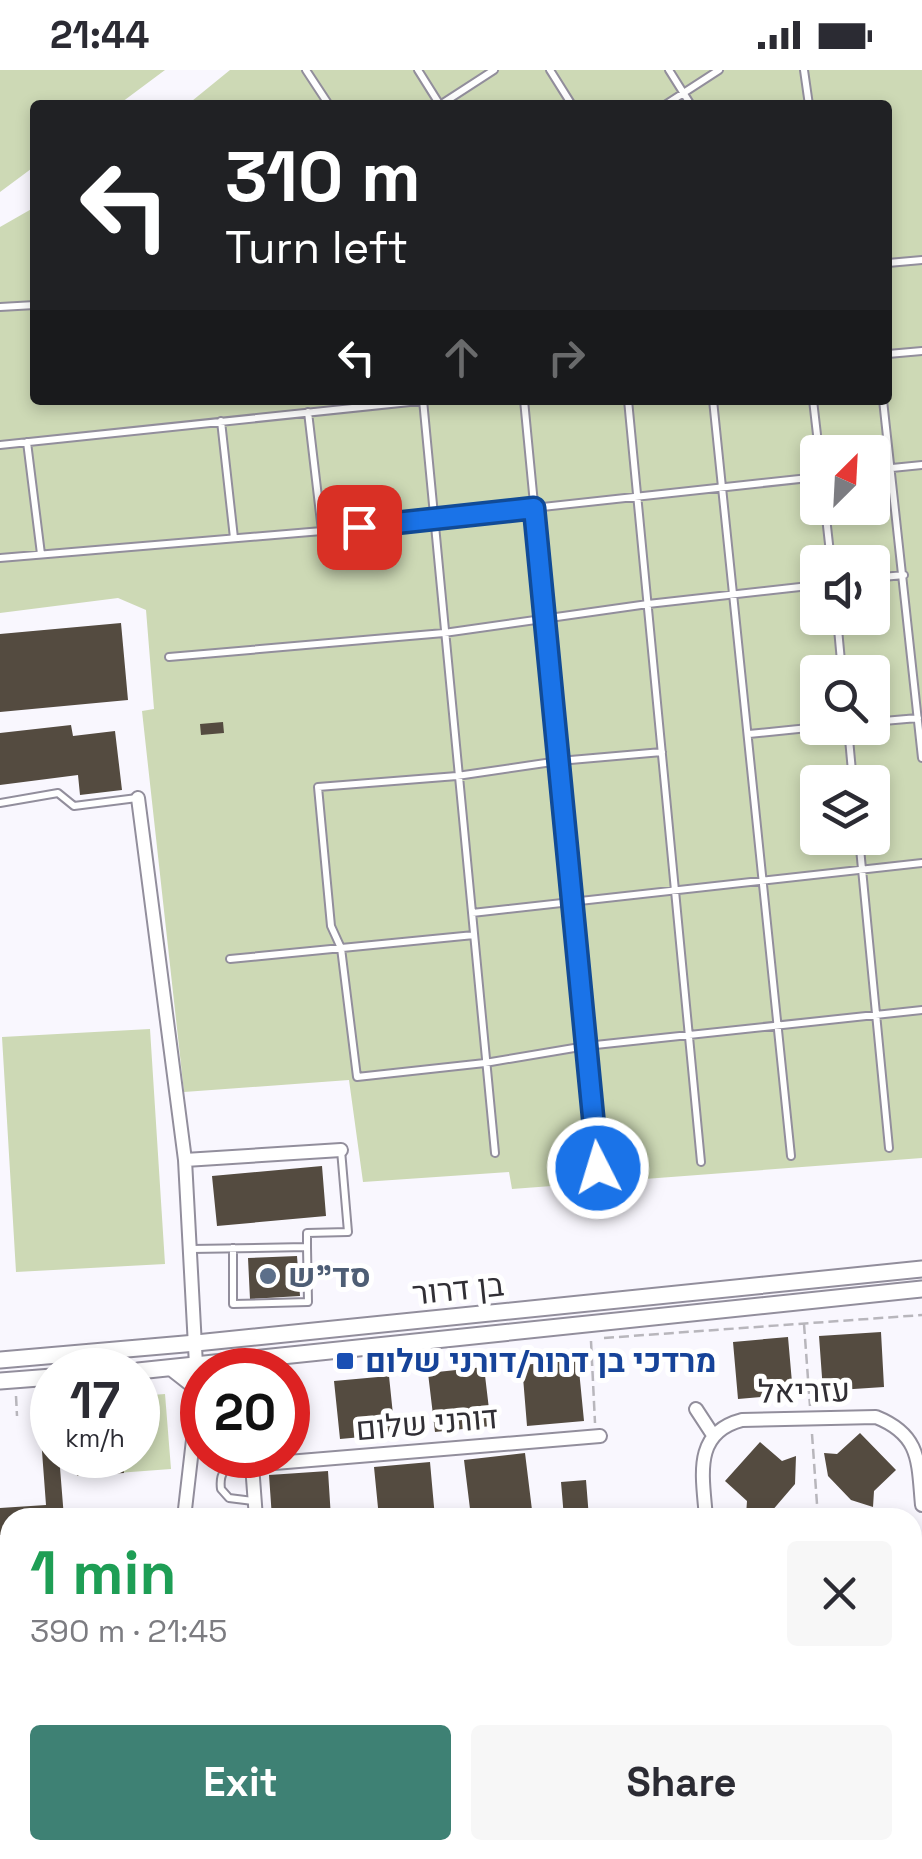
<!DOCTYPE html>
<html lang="en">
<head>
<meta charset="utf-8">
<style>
	:root { --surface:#fff; --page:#f7f7f7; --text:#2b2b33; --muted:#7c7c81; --accent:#3e8174 }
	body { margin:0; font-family:"Space Grotesk",Heebo,sans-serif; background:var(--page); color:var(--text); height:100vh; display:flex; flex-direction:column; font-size:38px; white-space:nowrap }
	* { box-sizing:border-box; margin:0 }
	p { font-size:32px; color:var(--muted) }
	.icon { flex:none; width:55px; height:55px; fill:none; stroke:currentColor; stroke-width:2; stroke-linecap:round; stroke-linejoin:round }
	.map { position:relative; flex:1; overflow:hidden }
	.panel { position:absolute; left:0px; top:1438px; width:922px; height:352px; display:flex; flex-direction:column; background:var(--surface); border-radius:30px 30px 0 0; box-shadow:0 5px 15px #0003 }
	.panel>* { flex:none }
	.top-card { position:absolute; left:30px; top:30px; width:862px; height:305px; border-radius:10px; box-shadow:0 5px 15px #0003; background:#202124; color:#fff; overflow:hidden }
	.needle { width:65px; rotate:24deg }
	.controls { position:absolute; left:800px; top:365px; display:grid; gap:20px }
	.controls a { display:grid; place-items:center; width:90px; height:90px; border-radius:10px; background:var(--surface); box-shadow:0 5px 15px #0003; font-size:50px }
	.speed { position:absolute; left:30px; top:1278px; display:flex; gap:20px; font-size:50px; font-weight:700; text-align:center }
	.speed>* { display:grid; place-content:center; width:130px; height:130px; border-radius:50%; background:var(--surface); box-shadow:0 5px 15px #0003; line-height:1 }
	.speed small { font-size:25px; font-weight:400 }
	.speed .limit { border:15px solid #d22; background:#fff; color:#111 }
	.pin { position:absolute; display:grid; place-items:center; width:85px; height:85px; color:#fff; margin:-42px; border-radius:20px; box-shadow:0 5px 15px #0006 }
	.me { position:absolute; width:110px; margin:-55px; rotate:355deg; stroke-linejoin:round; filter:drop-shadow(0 0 8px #0008) }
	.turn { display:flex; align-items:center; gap:35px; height:210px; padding:0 30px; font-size:45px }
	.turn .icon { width:130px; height:130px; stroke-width:2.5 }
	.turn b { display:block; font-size:70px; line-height:85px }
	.lanes { display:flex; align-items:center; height:95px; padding:0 30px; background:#0003; justify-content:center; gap:50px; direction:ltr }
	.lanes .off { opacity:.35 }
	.round { display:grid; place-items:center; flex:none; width:105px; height:105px; border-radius:10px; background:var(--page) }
	.head { display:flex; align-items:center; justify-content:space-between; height:170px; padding:0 30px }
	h1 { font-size:60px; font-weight:800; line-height:75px; color:#1e9e55 }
	.action { display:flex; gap:20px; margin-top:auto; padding:20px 30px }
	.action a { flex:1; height:115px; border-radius:10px; background:var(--accent); color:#fff; font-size:40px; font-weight:800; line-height:115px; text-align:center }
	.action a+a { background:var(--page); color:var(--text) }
	.status { display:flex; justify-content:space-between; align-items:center; height:70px; padding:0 50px; background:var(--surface); direction:ltr }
	.status svg { height:28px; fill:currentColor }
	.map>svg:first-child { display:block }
	.green { fill:#cdd9b5; fill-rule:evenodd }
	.building { fill:#544b40 }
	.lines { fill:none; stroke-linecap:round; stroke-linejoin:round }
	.service-casing { stroke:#928e9c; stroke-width:10 }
	.minor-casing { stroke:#928e9c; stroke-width:16 }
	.tertiary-casing { stroke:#928e9c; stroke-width:19 }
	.path { stroke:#b8b6bc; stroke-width:2.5; stroke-dasharray:10 5; stroke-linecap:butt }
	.service { stroke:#fff; stroke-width:6 }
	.minor { stroke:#fff; stroke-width:12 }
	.tertiary { stroke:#fff; stroke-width:15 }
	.route-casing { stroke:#114b97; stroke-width:25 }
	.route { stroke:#1a73e8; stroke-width:18 }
	.service-dot { fill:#5c6f8a; stroke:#fff; stroke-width:4 }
	.transit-dot { fill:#1a4fb4; stroke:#fff; stroke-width:4 }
	.labels { text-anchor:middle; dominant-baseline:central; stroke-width:10; stroke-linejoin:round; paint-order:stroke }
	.service-label { font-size:32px; font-weight:bold; fill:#4e5e75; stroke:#fff; text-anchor:start }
	.street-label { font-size:32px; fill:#312f35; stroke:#fff }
	.transit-label { font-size:32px; font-weight:bold; fill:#164399; stroke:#fff; text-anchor:start }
</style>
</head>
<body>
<div class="status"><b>21:44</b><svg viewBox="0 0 49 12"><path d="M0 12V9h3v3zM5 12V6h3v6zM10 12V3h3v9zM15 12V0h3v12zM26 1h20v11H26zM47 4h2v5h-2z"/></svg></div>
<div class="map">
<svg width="922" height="1789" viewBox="0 0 922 1789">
	<rect width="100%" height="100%" fill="#f9f7fe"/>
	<!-- green -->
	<path class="green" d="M0 0H165L118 35H35V96L0 122Z
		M230 0H922V1088L512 1119 509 1102 363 1112 349 1010 184 1022 142 641 154 639 146 540 118 528 0 543V157L35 137V330H888V35H187ZM818 382H872V438H818ZM818 492H872V548H818ZM818 602H872V658H818ZM818 712H872V768H818Z
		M150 959 165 1194 16 1202 2 967Z
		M165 1324 171 1399 77 1406 75 1385H138V1326Z"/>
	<!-- building -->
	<path class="building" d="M121 553 128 630 0 642V564Z
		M223 652 224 663 201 665 200 654Z
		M71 655 73 666 115 661 122 720 80 725 78 705 0 715V663Z
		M322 1096 326 1146 217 1156 212 1106Z
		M297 1186 300 1226 250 1229 248 1188Z
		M881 1262 884 1317 823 1321 819 1266Z
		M788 1267 793 1324 738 1329 733 1272Z
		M578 1290 584 1351 527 1356 522 1295Z
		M484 1297 491 1356 435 1362 428 1303Z
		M389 1306 395 1364 340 1369 334 1311Z
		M288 1314H297L301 1373 288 1374Z
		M52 1340V1385H59L64 1448H10V1464L0 1465V1438L46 1435 39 1341Z
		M860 1363 896 1400 874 1421 873 1437 851 1430 828 1406 824 1383 837 1384Z
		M760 1372 782 1391 796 1386 795 1414 771 1442 746 1445 747 1431 725 1411Z
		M525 1383 532 1440 471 1447 464 1390Z
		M75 1385H122L124 1403 77 1406Z
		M430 1392 435 1448H379L374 1397Z
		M328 1401 331 1448H272L269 1405Z
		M586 1410 589 1448H564L561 1412Z
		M922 1633V1661L912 1662V1634Z
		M10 1679V1718L0 1719V1680Z
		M10 1745V1777L0 1778V1770L6 1769 5 1761 0 1762V1754L5 1753 4 1746Z
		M221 1780H247L248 1789H222Z
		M260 1780H286L287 1789H261Z
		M313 1780H347V1785L364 1783V1789H314Z
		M375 1780H400L402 1789H376Z
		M415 1780H440L442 1789H416Z"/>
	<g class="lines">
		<!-- service casing -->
		<g class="service-casing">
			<path id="service" d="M306 0 329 35
				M418 0 440 35 494 0
				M550 0 572 35
				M669 0 691 35
				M804 0 809 35
				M665 35 719 0
				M888 193 922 190
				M0 237 35 235
				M888 284 922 281
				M423 330 495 1083
				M524 330 598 1098
				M628 330 701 1092
				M713 330 791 1086
				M813 330 819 382
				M883 330 922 688
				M308 342 322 461
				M221 351 234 468
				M27 372 41 484
				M0 375 429 330
				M872 400 922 395
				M825 438 831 492
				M0 488 322 461 818 407
				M872 508 904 505
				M837 548 842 602
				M169 587 444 563 648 534 818 515
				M872 652 918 648
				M848 658 853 712
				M749 664 818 657
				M662 682 559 691 457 706 318 717 331 856 341 878 357 1007 485 993 586 976 922 940
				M0 733 58 723 74 736 137 728
				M859 768 889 1078
				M472 843 922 793
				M230 889 474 865
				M307 1177V1163L348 1162 341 1080
				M191 1179 307 1177 308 1232 233 1234V1178
				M241 1393C225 1396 219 1403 221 1419L229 1428 253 1431
				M0 1472 10 1471"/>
		</g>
		<!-- minor casing -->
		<g class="minor-casing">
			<path id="minor" d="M138 728 185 1090
				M696 1339 713 1365
				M184 1448 196 1344V1295L185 1090 341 1080
				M256 1448 252 1395 600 1366
				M706 1448C703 1407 692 1363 742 1350L876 1347C921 1365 918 1392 922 1435
				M912 1607H922
				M919 1674 922 1699
				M912 1755 922 1771
				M205 1780 206 1789
				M632 1789 704 1780"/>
		</g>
		<!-- tertiary casing -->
		<g class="tertiary-casing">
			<path id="tertiary" d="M0 1290 196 1273 922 1199
				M173 1299 196 1317
				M138 1301 922 1219
				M0 1311 52 1307"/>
		</g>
		<!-- path -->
		<path class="path" d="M804 1254 810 1336
			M604 1268 922 1245
			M591 1271 595 1353
			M16 1326 17 1346
			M812 1364 818 1448
			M465 1780 468 1789"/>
		<!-- service -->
		<use href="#service" class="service"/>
		<!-- minor -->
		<use href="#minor" class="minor"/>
		<!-- tertiary -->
		<use href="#tertiary" class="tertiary"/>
	</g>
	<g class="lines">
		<!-- route casing -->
		<g class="route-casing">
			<path id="route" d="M359 457 534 438 598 1098"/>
		</g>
		<!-- route -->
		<use href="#route" class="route"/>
	</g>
	<!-- markers -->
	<circle class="service-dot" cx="268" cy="1206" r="10"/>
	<rect class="transit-dot" x="335" y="1281" width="20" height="20" rx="5"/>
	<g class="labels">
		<!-- service labels -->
		<g class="service-label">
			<text x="288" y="1206">סד"ש</text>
		</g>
		<!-- street labels -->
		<g class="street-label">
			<text transform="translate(458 1219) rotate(-6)">בן דרור</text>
			<text transform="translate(804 1321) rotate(-1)">עזריאל</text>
			<text transform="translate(427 1353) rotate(-5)">דורני שלום</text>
		</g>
		<!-- transit labels -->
		<g class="transit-label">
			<text x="365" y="1291">מרדכי בן דרור/דורני שלום</text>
		</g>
	</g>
</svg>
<div class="controls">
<a><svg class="needle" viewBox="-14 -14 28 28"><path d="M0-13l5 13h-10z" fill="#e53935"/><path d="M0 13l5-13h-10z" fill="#7c7c81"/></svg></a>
<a><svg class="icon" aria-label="sound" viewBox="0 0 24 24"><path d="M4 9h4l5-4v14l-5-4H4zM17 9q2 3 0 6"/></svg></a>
<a><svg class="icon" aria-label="search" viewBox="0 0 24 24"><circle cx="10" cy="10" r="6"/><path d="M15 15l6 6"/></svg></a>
<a><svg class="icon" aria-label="layers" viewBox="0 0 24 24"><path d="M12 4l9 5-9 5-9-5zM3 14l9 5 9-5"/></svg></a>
</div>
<div class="speed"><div>17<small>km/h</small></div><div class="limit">20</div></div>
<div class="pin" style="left:359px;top:457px;background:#d93025"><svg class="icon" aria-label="arrive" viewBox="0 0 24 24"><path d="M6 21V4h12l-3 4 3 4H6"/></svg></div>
<svg class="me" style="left:598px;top:1098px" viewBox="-20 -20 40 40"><circle r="17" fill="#1a73e8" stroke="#fff" stroke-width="3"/><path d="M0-11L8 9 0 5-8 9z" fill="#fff"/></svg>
<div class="top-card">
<div class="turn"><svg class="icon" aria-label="left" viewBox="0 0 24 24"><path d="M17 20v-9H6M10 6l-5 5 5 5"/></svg><div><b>310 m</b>Turn left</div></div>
<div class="lanes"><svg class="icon" aria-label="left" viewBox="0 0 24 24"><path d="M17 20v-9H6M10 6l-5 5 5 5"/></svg><svg class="icon off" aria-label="ahead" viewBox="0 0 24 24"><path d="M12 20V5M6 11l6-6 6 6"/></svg><svg class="icon off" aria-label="right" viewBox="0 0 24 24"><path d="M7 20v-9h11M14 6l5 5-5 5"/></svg></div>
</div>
<section class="panel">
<div class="head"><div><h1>1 min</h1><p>390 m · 21:45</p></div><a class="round"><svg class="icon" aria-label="close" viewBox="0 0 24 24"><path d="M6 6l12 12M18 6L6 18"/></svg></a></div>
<div class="action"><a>Exit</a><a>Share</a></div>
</section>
</div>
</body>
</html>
